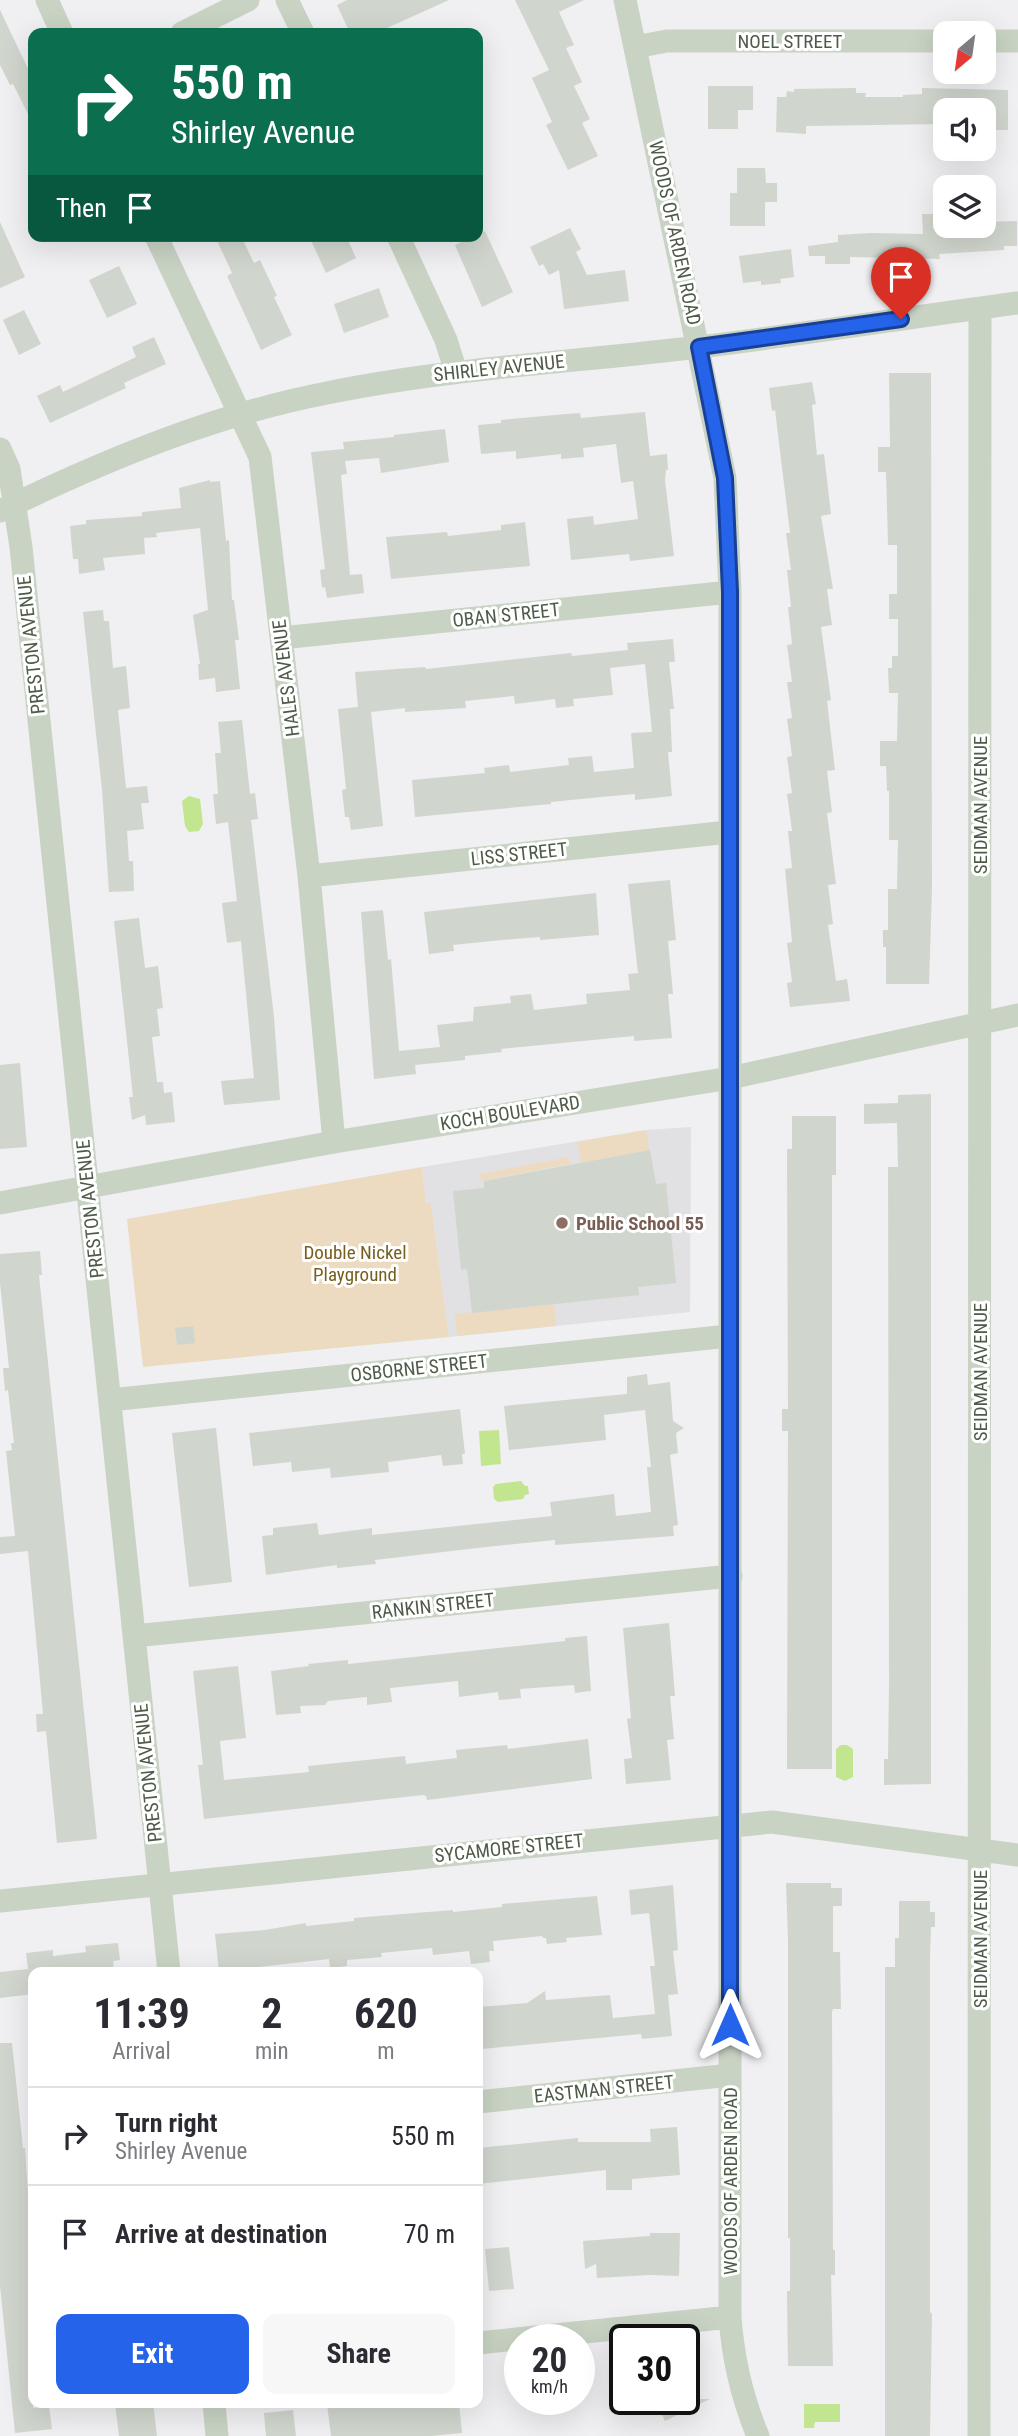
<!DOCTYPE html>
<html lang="en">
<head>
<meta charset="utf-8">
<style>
	:root { --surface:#fff; --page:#f7f7f7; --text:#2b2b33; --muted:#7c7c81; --line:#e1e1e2; --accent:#2563eb }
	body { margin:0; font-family:"Roboto Condensed",sans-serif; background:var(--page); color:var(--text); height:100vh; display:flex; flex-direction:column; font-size:26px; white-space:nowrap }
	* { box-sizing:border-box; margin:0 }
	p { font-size:23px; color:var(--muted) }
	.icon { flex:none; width:38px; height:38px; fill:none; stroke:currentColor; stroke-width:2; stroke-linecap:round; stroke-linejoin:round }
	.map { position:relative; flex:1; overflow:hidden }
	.side { position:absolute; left:28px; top:1967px; width:455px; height:441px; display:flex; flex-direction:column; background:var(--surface); border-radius:14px; box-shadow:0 7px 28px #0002 }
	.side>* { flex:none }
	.top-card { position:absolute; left:28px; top:28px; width:455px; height:214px; border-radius:14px; box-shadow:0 7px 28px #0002; background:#0b6e4f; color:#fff; overflow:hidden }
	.needle { width:46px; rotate:209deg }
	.tools { position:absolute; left:933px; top:21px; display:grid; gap:14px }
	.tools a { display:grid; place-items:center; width:63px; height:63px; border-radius:14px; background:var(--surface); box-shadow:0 7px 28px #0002; font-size:35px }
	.speed { position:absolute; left:504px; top:2324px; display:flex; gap:14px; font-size:35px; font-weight:700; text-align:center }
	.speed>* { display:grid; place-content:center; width:91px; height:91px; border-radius:50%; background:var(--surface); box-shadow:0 7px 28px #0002; line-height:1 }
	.speed small { font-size:18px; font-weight:400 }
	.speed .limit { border:4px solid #111; border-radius:10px; background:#fff; color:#111 }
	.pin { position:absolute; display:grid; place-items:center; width:60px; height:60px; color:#fff; margin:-72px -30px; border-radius:50% 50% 50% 0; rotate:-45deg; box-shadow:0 0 7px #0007 }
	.pin .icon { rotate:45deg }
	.me { position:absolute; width:77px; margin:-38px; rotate:0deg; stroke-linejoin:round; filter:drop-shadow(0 0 5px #0008) }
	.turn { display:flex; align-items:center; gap:24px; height:147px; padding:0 28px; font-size:32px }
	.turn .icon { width:91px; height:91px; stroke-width:2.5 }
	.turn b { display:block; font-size:49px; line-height:60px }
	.then { display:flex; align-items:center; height:66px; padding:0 28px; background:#0003; gap:14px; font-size:26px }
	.eta { display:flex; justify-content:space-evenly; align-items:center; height:119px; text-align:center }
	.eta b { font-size:42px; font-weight:700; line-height:49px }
	.primary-button { display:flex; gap:14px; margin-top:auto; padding:14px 28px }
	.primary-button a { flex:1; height:80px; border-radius:14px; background:var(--accent); color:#fff; font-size:28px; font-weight:700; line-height:80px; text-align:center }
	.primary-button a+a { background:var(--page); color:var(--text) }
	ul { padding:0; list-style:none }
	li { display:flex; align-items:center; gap:21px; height:98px; padding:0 28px; border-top:2px solid var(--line) }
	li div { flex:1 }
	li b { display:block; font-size:26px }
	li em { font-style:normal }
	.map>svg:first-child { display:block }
	.education { fill:#e1e0e2 }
	.green { fill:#ecdbc1 }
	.water { fill:#c2e690 }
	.building { fill:#d0d6ce }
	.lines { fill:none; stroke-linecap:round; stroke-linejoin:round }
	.minor { stroke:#c8d3c4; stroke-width:23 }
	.route-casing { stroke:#184099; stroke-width:18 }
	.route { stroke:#2563eb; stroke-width:12 }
	.education-dot { fill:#8d6e63; stroke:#fff; stroke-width:2.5 }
	.labels { text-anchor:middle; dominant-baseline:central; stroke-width:6; stroke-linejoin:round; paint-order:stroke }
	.street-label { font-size:19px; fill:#4e5b48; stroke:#fff }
	.education-label { font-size:19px; font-weight:bold; fill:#785e54; stroke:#fff; text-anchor:start }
	.park-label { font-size:19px; fill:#795f1d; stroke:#fff }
</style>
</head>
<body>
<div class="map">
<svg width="1018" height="2436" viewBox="0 0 1018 2436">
	<rect width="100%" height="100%" fill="#f0eff2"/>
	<!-- education -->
	<path class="education" d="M691 1127 690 1312 449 1337 431 1203H426L422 1167 646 1130Z"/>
	<!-- green -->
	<path class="green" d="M646 1130 650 1150 581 1163 577 1142Z
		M569 1157 570 1164 481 1181 480 1174Z
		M422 1167 426 1203H431L449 1337 143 1367 127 1219Z
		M554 1304 556 1326 457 1336 455 1314Z"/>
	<!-- water -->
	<path class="water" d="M189 796 200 799 203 824 199 831 189 832 185 826 182 801Z
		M499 1430 501 1464 481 1466 479 1431Z
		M521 1481 525 1486H528L529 1494 525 1495 523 1499 498 1502 494 1499 493 1487 496 1484Z
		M841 1745H847L853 1749V1777L845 1781 836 1777V1749Z
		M804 2404H840V2422H815L814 2428H804Z"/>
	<!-- building -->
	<path class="building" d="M347 0H449L376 33H350L337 5Z
		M515 0H584L559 12 574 45 566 48 582 82 574 86 590 119 582 123 598 156 568 170 546 125 552 122 532 78 549 70Z
		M0 10 33 79V124L13 84 10 85 0 65Z
		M708 86H753V110H738V129H708Z
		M856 88V93H866L865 97H903V95L922 94V88L1008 90V130H986L984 110H945V124L806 126V134L776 132 777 97H786L787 91 794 92V89Z
		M737 168H765L766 183H777V202H765V226H730V193H737Z
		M922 214H945V226H984V222L1017 221V246H1004V250L939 254 940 259 850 257V264H825V256H809L808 246 838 242V235L870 233 923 234Z
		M0 222 25 277 0 288Z
		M570 228 581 249 576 252 587 275 625 270 629 301 564 309 559 270 549 275 543 264 539 266 530 247Z
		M485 231 513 292 482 307 455 245Z
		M215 236H241L254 263 260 260 277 296 274 297 292 335 261 350 227 276 232 273Z
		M309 236H346L356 258 326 273Z
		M791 249 794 277 780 279 781 283 761 285V281L743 283 739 256Z
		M119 266 137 304 107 318 89 280Z
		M379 288 389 317 344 333 334 304Z
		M24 310 41 344 19 355 3 320Z
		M154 337 166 364 124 383 126 388 50 423 37 396 60 385 63 392 136 357 132 347Z
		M889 373H931L932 889 929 984H886V947H883V930H888V889H897L898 840H889V791H887L886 766H880V741H897L898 693H889L888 668H892V656H898V619H889V594H897V545H888L886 472H878V447H890Z
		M812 382 816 404 812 405 817 455 824 454 831 514 821 516 833 589H827L832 625 821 627 831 700 827 701 835 770 827 771 832 812 827 813 836 884 828 885 833 924 828 925 836 981 847 979 850 1001 790 1007 787 983 792 982 787 943 792 942 785 869 792 868 788 831H792L787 794 792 793 787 757 792 756 787 719 792 718 787 682H792L787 645 792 644 788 607H791L787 570H791L786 533H790L775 410 772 411 769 388Z
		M645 412 650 456 667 454 668 470H666L665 480 674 556 630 561 629 554 571 560 567 519 593 516 594 525 638 519 633 481 621 483 616 444 583 448 584 457 561 459V454L516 459V451L481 454 478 425 501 423V420L566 414 580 413 581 418Z
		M445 429 449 462 381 473 379 458 345 461 347 474 341 475 350 575 362 574 364 593 327 598 325 587 322 588 320 570 325 569 311 452 344 449 343 442 394 437V435Z
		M210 480V482L220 481 226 541 229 540 232 600H234L239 640H235L240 689 216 692 215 678 199 680 198 664H200L193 615 208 610 200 528 156 533 157 537 144 538 145 554 103 558 105 570 79 574 78 559H73L70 526 86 524V520L142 516V512L181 508 179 488Z
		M525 522 530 566 391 579 386 537 447 532 448 536 501 530V525Z
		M103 610 104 621H109L113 668 126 666 130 708 118 710 126 788 147 786 149 803H141L144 829 127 831 129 861H133L134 891 109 892 102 790 83 612Z
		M673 639 675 662H669L674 709H670L672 752H668L672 796 635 800V794L601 797 551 802V804L415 817 412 780 485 773 484 768 509 765 510 772 569 765 568 758 592 756 594 772 634 768 631 733 652 732 645 664 610 668 613 695 573 699 574 706 556 708 555 699 515 704 514 696 465 701 466 708 405 712V708L371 712 383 826 351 830 349 817H345L342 790 346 789 338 709 358 707 355 672 425 667 426 669 571 653 572 656 628 650 627 643Z
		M242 720 250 794 255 793 258 819 251 820 274 1017 280 1100 224 1105 221 1081 254 1078 241 941 227 943 222 903 237 901 228 822 216 824 213 794H218L215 753H221L218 722Z
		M670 880 676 940 668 941 673 994H668L672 1038 634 1041V1036L501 1049 502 1052 465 1056V1060L415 1065 416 1074 374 1079 361 912 383 910 388 960 391 959 399 1051 440 1047 437 1025 473 1021 474 1007 511 1003 510 996 531 994 534 1010 587 1004 586 994 630 990 628 974 638 973 628 884Z
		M596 893 599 935 540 940V937L502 940 453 945 454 951 429 954 424 912Z
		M139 918 145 968 158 966 163 1008 157 1009 160 1036 152 1037 157 1082H163L164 1093 172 1092 175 1122 146 1125 145 1115 132 1120 129 1097H133L114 921Z
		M20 1063 27 1147 0 1149V1065Z
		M931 1094V1784L884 1785V1759H888L889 1684 888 1167H898L897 1123 864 1124V1104L898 1103V1095Z
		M792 1116H836V1175H832V1769H787L788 1431H782V1409H788L787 1149H792Z
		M650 1150 656 1184 666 1183 676 1283 638 1287 639 1295 472 1313 467 1269 461 1270 453 1191 484 1188V1181Z
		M40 1251 42 1275H39L97 1839 57 1843 46 1731 37 1732 36 1714H43L28 1551 0 1554V1537L15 1536 6 1451 12 1450 11 1443H14L8 1390 5 1391 3 1368H9L0 1283V1254Z
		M193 1326 195 1343 177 1345 175 1328Z
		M647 1374 648 1385 670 1382 673 1421 684 1428 676 1433 678 1453 670 1455 678 1525 673 1526 674 1536 555 1545V1540L486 1547 375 1560 376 1564 337 1568V1565L266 1575 262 1536 273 1535V1528L317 1523 319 1535 372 1528V1535L552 1516 550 1502 614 1494 616 1516 651 1512 647 1467H651L645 1410 604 1415 606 1440 509 1450 504 1406 627 1394V1377Z
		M460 1409 465 1454H462L463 1464 443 1466 441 1455 388 1462 389 1472 331 1478 330 1468 292 1472 291 1462 253 1466 249 1433Z
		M216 1428 232 1582 189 1587 172 1433Z
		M669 1623 675 1696H670L674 1739 667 1740 671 1780 626 1784 624 1759 632 1758 627 1719 631 1718 623 1628Z
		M587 1636 591 1691 575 1693 574 1685 520 1689 521 1698 499 1700 498 1692 459 1697 458 1681 390 1688 392 1702 367 1705V1697L328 1701 325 1705 300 1706 301 1713 276 1715 271 1671 309 1666 308 1664 348 1660V1664L565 1641V1638Z
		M238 1666 246 1738 220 1741 224 1780 309 1772 308 1766 405 1756 406 1764 457 1758 456 1750 507 1745 508 1749 588 1739 592 1779 427 1800 426 1796 423 1795 204 1819 198 1765H203L193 1671Z
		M786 1883H831V1888H842V1906H833V1952H840L841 2009H833L832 2012 833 2250H835V2275H831L833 2366H788L787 2291H790V2238H788V1938Z
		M673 1885 678 1950 673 1951 678 1994 668 1995 672 2036 642 2039 641 2034 482 2049 478 2007 527 2003 545 1991 546 2000 610 1995 613 2018 655 2014 650 1966H655L649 1913 631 1915 629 1890Z
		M597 1896 602 1935 566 1938 567 1942 547 1944 546 1938H543L542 1936 493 1941 494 1951H489L490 1962 471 1964 469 1951 433 1955 432 1948 381 1953 382 1957 347 1960V1966L330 1968 329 1959 241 1969 242 1972H219L215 1934 265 1930 306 1923V1926L354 1921V1918L378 1916 453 1910V1912L502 1907V1904Z
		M899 1901H930V1912H935V1927H931L930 1956V2312L932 2314 930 2436H885V1967H895V1938H899Z
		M118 1943 120 1960 113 1961 114 1972H33V1994L0 1998V1972L28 1969 26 1953 53 1950V1956L86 1952 85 1946Z
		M0 2043H12L23 2148H25L30 2222H33V2408L49 2406 52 2429 15 2433 0 2286Z
		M677 2127 680 2175 632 2179V2190H606V2170L478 2184V2148L578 2138V2142H651L650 2129Z
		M650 2233H680L679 2276 650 2275 597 2278 596 2264 585 2269 583 2241 650 2236Z
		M509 2247 514 2289 489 2291 485 2249Z
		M655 2399H710L665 2421Z
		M115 2403H153L157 2436H119Z
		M459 2403 462 2433 431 2436H331L327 2404Z
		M293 2410 296 2436H266L264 2413Z"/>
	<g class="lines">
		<!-- minor -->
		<path class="minor" d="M47 0 62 33
			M287 0 303 33
			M625 0 725 478 730 592V2317C733 2358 742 2398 758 2436
			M182 33 248 0
			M984 41H1018
			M635 47 667 41H945
			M156 236 260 457 309 876 334 1142
			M398 236 446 340 456 372
			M0 449 9 469 21 547 169 1972
			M0 511C103 461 213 415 327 393 449 368 575 362 699 347 805 334 912 317 1018 303
			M281 638 730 592
			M309 876 729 832
			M0 1203 334 1142 730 1078 1018 1015
			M110 1400 729 1336
			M134 1636 731 1576
			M0 1901 772 1822 1018 1855
			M478 2102 730 2075
			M478 2343 730 2317
			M214 2403 217 2436
			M979 2436 980 308"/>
	</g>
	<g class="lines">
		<!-- route casing -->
		<g class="route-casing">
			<path id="route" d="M730 2025V592L725 478 699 347 901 319"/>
		</g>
		<!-- route -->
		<use href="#route" class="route"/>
	</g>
	<!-- markers -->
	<circle class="education-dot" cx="562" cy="1223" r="7"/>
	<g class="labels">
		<!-- street labels -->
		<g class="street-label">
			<text x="790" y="41">NOEL STREET</text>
			<text transform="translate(675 233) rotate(78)">WOODS OF ARDEN ROAD</text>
			<text transform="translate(499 368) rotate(-6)">SHIRLEY AVENUE</text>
			<text transform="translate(506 615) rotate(-6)">OBAN STREET</text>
			<text transform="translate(31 645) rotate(-96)">PRESTON AVENUE</text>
			<text transform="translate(286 678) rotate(-97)">HALES AVENUE</text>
			<text transform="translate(980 805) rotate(-90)">SEIDMAN AVENUE</text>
			<text transform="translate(519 854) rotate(-6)">LISS STREET</text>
			<text transform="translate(510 1113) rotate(-9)">KOCH BOULEVARD</text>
			<text transform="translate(90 1209) rotate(-96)">PRESTON AVENUE</text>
			<text transform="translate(419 1368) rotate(-6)">OSBORNE STREET</text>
			<text transform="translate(980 1372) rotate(-90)">SEIDMAN AVENUE</text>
			<text transform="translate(433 1606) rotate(-6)">RANKIN STREET</text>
			<text transform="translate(148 1773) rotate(-96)">PRESTON AVENUE</text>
			<text transform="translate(509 1848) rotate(-6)">SYCAMORE STREET</text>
			<text transform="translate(980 1939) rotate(-90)">SEIDMAN AVENUE</text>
			<text transform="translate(604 2089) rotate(-6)">EASTMAN STREET</text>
			<text transform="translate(730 2181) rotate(-90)">WOODS OF ARDEN ROAD</text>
		</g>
		<!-- education labels -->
		<g class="education-label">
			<text x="576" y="1223">Public School 55</text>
		</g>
		<!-- park labels -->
		<g class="park-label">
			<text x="355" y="1252">Double Nickel<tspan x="355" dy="22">Playground</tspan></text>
		</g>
	</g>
</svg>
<div class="tools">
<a><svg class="needle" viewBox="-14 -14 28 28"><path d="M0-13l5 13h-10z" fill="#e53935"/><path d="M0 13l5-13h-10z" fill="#7c7c81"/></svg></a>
<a><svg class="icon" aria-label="sound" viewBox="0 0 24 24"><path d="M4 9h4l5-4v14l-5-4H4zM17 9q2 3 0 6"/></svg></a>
<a><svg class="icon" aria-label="layers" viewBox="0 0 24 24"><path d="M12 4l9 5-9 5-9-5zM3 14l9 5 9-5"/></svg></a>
</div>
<div class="speed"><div>20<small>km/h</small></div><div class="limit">30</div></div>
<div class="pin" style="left:901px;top:319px;background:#d93025"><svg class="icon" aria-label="arrive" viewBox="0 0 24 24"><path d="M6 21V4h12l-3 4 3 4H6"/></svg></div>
<svg class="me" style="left:730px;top:2025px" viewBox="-20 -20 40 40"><path d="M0-17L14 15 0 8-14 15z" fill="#2563eb" stroke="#fff" stroke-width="4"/></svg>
<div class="top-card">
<div class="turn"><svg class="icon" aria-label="right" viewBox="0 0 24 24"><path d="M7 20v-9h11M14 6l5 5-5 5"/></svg><div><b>550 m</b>Shirley Avenue</div></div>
<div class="then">Then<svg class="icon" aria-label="arrive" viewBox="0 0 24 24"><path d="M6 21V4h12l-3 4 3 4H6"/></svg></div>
</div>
<section class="side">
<div class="eta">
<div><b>11:39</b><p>Arrival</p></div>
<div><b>2</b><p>min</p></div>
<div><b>620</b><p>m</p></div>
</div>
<ul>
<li><svg class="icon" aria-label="right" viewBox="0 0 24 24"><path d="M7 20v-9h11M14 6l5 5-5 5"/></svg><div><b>Turn right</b><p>Shirley Avenue</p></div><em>550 m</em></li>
<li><svg class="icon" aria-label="arrive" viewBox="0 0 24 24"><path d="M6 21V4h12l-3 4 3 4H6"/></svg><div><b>Arrive at destination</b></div><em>70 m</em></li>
</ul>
<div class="primary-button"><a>Exit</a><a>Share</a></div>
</section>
</div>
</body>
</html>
